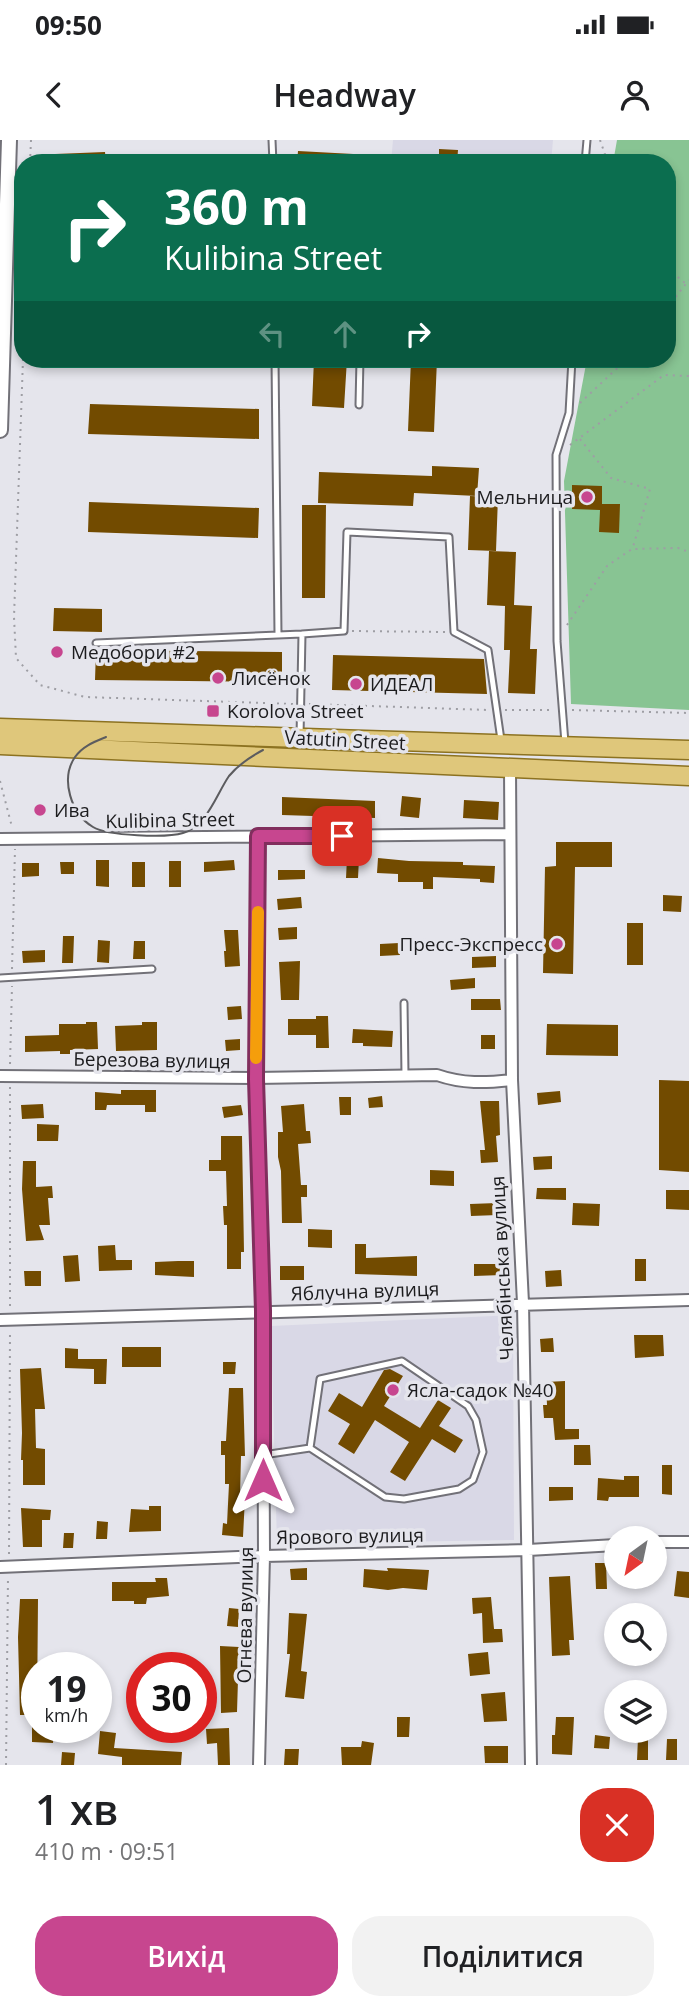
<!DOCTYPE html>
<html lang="uk">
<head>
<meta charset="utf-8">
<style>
	:root { --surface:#fff; --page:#f2f2f2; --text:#202124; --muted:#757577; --accent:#c7468f }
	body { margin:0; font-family:"Open Sans",sans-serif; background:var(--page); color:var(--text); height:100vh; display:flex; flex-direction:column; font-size:26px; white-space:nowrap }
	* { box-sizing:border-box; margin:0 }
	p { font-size:23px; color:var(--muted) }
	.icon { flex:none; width:38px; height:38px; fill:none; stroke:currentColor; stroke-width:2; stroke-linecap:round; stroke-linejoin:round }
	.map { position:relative; height:1625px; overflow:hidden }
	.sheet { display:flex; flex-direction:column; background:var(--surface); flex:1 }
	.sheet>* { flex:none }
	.top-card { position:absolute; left:14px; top:14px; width:662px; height:214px; border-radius:28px; box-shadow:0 4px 10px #0003; background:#0b6e4f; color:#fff; overflow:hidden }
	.needle { width:46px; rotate:213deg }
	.tools { position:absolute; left:604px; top:1386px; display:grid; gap:14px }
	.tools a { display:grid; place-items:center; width:63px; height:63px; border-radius:50%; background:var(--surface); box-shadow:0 4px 10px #0003; font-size:35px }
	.speed { position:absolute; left:21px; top:1512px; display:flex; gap:14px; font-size:35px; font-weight:700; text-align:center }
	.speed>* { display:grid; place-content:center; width:91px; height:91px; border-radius:50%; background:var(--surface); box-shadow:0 4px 10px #0003; line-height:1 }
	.speed small { font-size:18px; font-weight:400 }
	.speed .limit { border:10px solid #d22; background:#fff; color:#111 }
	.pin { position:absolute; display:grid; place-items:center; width:60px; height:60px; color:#fff; margin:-30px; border-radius:14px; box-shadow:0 4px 10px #0006 }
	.me { position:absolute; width:77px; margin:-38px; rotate:0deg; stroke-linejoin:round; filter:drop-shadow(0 0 5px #0008) }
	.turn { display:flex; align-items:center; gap:24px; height:147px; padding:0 35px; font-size:32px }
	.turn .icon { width:91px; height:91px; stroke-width:2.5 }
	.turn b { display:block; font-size:49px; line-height:60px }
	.lanes { display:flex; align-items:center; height:66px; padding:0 35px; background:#0003; justify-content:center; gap:35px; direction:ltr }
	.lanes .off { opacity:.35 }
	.round { display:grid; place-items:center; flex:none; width:74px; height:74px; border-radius:28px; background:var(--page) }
	.head { display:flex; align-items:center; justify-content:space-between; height:119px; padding:0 35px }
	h1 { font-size:42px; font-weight:600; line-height:52px }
	.action { display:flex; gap:14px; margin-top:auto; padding:14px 35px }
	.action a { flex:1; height:80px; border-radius:28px; background:var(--accent); color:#fff; font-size:28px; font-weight:600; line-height:80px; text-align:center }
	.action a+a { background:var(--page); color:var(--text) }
	.status { display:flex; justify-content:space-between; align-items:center; height:49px; padding:0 35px; background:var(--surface); direction:ltr }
	.status svg { height:19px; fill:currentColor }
	header { display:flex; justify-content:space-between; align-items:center; height:91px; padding:0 35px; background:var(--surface); font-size:32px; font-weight:600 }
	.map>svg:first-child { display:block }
	.built { fill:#d9d8e6 }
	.green { fill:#88c493 }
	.building { fill:#724b00 }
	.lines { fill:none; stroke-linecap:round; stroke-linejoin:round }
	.service-casing { stroke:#727178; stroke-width:9 }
	.minor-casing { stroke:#727178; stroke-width:14 }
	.tertiary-casing { stroke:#727178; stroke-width:18 }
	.primary-casing { stroke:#8c7221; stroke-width:21 }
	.path { stroke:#9e9ea4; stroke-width:2; stroke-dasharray:2 5; stroke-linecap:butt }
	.service { stroke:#fff; stroke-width:5 }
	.minor { stroke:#fff; stroke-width:10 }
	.tertiary { stroke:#fff; stroke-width:14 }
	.primary { stroke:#dfc77b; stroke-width:18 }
	.tram { stroke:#5c5c5f; stroke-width:2 }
	.route-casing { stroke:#812e5d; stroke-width:18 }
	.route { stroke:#c7468f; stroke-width:12 }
	.slow { stroke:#f59e0b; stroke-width:12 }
	.poi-dot { fill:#c7468f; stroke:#e5e5ec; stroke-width:2.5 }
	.labels { text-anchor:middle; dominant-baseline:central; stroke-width:7; stroke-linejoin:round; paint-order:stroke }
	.poi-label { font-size:19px; fill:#1c1c1e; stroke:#e5e5ec; text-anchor:start }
	.street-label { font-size:19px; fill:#1c1c1e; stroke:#e5e5ec }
</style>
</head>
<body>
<div class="status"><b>09:50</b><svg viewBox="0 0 49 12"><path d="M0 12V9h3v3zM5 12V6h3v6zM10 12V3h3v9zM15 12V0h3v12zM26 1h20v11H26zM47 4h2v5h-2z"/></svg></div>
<header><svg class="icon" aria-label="back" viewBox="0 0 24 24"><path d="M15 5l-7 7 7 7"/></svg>Headway<svg class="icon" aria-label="person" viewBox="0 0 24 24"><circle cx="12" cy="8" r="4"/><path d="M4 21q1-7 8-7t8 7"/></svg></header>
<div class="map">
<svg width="689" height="1625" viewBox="0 0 689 1625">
	<rect width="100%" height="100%" fill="#e5e5ec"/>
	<!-- built -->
	<path class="built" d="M393 0H553L551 23H391Z
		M513 1175 514 1400 277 1404 271 1186Z"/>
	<!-- green -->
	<path class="green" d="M617 0H689V570L571 564 564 341 587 219H667V23H613Z"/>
	<!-- building -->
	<path class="building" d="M439 9 458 10 457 23H439Z
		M298 11 372 15 371 23H297Z
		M105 12 106 23H56L55 14Z
		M314 219H347L344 268 312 266Z
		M411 219H437L434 292 408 291Z
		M90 264 259 269V299L88 294Z
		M432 326 479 328 477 356 414 353 413 366 318 363 319 332 432 336Z
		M572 345 602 346V364H620L619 393 599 392 600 370 572 369Z
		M470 356 498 357 496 411 468 410Z
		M89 362 259 368 258 398 88 392Z
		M302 365H326L325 458H302Z
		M489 411 516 412 514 465 532 466 530 509H537L535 554 508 553 510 510H504L505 466 487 465Z
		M54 468 102 469V492L53 491Z
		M96 510 282 512V542L95 540Z
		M333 515 484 519 487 554 332 550Z
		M402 656 421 658 419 678 400 676Z
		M282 657 375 661V678L282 675Z
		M464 660 499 662 498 680 463 678Z
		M556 702H612V727H575L573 834 543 833 545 727 556 726Z
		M347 718H359L358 738H346Z
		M378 718 409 721 463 722V725L495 726 494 743 480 742V739L433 737V749H423V742H398V734L377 733Z
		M96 720H109V747L96 746Z
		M234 720 235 730 204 732V722Z
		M169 721H181V747H169Z
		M60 722H74V734H61Z
		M132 722H145V747H132Z
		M22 723H39V736L22 737Z
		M278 730H305V739L278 740Z
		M663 755 682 756 681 772 663 771Z
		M301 757 302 768 278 770 277 759Z
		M627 783H643V825H627Z
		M297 787V799L279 800 278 788Z
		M224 790H238L240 826 225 827 224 811H226Z
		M63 796H74L73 823H62Z
		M98 800 110 801 109 823 97 822Z
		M134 801H145V819H133Z
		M399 803 400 815 380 816V804Z
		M45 810V822L23 823 22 811Z
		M496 816V827L472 828V817Z
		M300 821 299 860H281L279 822Z
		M475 838V848L451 850 450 840Z
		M471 859H500L501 870H471Z
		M241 866 242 879 228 880 227 867Z
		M316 876H328L329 908H316V895H288V879H316Z
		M86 882H97L98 909 70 910V914H60V911L25 912V896L59 895V884H86Z
		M142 882H157V910L116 911 115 886 142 885Z
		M547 884 618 885V916L546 915Z
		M353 889 393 891 392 907 363 906V903H352Z
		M481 895H495V909H481Z
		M240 899V910L226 911 225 900Z
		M659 940 689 941V1032L659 1030Z
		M121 950H156V972H145V965H107L106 970H95V952L121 954Z
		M560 951 561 962 538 965 537 953Z
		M382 956 383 967 369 968 368 958Z
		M339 957H351V975H340Z
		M480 961H499L500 995 496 996 498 1022 481 1023 480 1010H485Z
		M43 964 44 978 22 979 21 965Z
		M304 964 306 991H310L311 1003 298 1004 301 1045H307V1057H301L302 1083H282L281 1031 278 1017V992H283L281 966Z
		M241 965 243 975 224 978 222 967Z
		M37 984 59 985 58 1001H37Z
		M221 996H242L244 1112H241V1129H227V1085H224L223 1066H227L226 1031H209V1020H221Z
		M552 1016V1029L534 1030 533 1017Z
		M23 1021H36V1047L52 1046 53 1058H48L50 1085H39L44 1100 26 1101 22 1049Z
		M430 1030 454 1031V1046L430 1045Z
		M537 1048H566V1060L536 1059Z
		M666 1050H689V1070L666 1069Z
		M497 1063 498 1075 471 1076 470 1064Z
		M573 1063 600 1064 599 1086 572 1085Z
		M308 1089 332 1090V1108L308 1107Z
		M355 1104H366V1118L417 1116V1136L355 1134Z
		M115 1105 116 1120H132V1130L99 1131 98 1106Z
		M78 1115 80 1141 65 1142 63 1116Z
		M635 1119H646V1141H635Z
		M178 1121H194V1137L155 1135V1122Z
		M474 1124H502V1135L474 1136Z
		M280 1126H304V1140H280Z
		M561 1130 562 1146 546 1147 545 1131Z
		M24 1131H41V1146H25Z
		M634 1195H663L664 1216 635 1218Z
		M553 1198 554 1212H541L540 1199Z
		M122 1207H161V1227H122Z
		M65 1208 78 1209V1219H107L106 1244H94V1229L65 1228Z
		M223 1222H236L235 1234H223Z
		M41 1228 45 1269H35L36 1308 45 1309V1345H23V1320H21L22 1293 20 1229Z
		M390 1229 403 1236 384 1266 420 1288 438 1260 451 1268 439 1286 463 1300 455 1313 432 1299 405 1341 390 1332 409 1302 375 1280 354 1314 338 1304 350 1284 328 1271 339 1253 362 1267 384 1230Z
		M565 1241V1289H579V1299L555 1300 553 1278H544L543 1265H547L546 1242Z
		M229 1248H243L245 1316H241L240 1357H245L243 1397 222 1395 223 1383 227 1384 229 1344H225V1315H221V1301H226Z
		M574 1305H590L591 1325H574Z
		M662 1325H672V1355L662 1354Z
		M624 1336H639V1357H609L608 1361 597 1360 598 1338 624 1340Z
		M549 1347H573V1360L549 1361Z
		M149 1366H161V1391L129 1392 131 1369 149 1370Z
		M21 1368 51 1370 50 1380H42V1407H23Z
		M97 1381 108 1382 107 1399H96Z
		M64 1393H74L73 1408H63Z
		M595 1423H606L607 1449H596Z
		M307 1428V1440H291L290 1429Z
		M387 1428 429 1430 427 1450 403 1448 388 1450 363 1447 364 1429 388 1431Z
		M677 1431 689 1432V1458L674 1456Z
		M570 1436 574 1500H569L570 1515 552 1516 549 1437Z
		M155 1438H167L169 1456 147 1458 146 1464H134V1461H112V1442H156Z
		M491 1457 494 1489H502L503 1502 483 1503 482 1473 473 1474 472 1458Z
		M20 1459H38L37 1575H20L18 1497Z
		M229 1468 239 1469 238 1487 227 1486Z
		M289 1473 307 1474 301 1531 307 1532 304 1559 285 1557 290 1514H287Z
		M220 1506 239 1507 237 1572 221 1573Z
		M488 1512 490 1534 470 1536 468 1514Z
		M505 1552 507 1581 484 1582 481 1554Z
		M397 1577H410L409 1597H397Z
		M556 1577H574L572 1615 552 1614V1595H555Z
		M32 1587H54L53 1603 32 1602Z
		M229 1588 230 1625H218L217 1603 207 1604 206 1589Z
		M100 1591 116 1593 114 1608 182 1612 181 1625H122V1617L98 1614Z
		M595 1595 610 1597 609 1609 594 1608Z
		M638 1598H648V1620H637Z
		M667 1599H677V1620H666Z
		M362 1601 374 1603 371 1625H342L341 1607H361Z
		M484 1606H508V1623H485Z
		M285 1609H299L298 1625H284Z
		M62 1612 75 1613 74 1625H61Z"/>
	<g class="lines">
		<!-- service casing -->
		<g class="service-casing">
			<path id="service" d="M272 0 273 23
				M585 23 587 0
				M275 219 278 494
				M359 265 360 219
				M96 503 302 494
				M300 597 302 494 344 491 347 392 449 397 454 492 488 510 501 600
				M565 603 557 501 556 315 569 273 572 219
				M0 838 152 829
				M404 863 405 935
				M263 1315 310 1308 385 1357 404 1359 459 1349 473 1340 483 1312 476 1280 468 1266 402 1221 320 1239 310 1308"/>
		</g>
		<!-- minor casing -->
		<g class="minor-casing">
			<path id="minor" d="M510 629 512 940 523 1163 531 1625
				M258 696 256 938 263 1171 264 1416 259 1625
				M0 699 509 694
				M0 936 256 938 437 935C463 944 485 943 512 940
				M0 1180 689 1160
				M654 1402H689
				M0 1427 264 1416 528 1410 616 1405"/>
		</g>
		<!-- tertiary casing -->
		<g class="tertiary-casing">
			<path id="tertiary" d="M0 290 9 0"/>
		</g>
		<!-- primary casing -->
		<g class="primary-casing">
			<path id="primary" d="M0 588C230 597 459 602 689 610
				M0 605 689 636"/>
		</g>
		<!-- path -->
		<path class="path" d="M600 0 608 23
			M30 23 31 0
			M667 128 685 143
			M667 168 689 140
			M23 219 14 477 16 518 40 545 85 557 293 564
			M580 263 627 219
			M580 299 611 338 650 349 633 407
			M570 305 664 235 689 236
			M567 485 607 426 632 409 678 408 689 412
			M352 491 445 492
			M309 564 489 570
			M505 570H552
			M572 570 689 573
			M0 641 12 687
			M12 829 15 709
			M10 924 12 846
			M10 947V1169
			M9 1414 10 1192
			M6 1625 8 1437"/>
		<!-- service -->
		<use href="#service" class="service"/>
		<!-- minor -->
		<use href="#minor" class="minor"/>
		<!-- tertiary -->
		<use href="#tertiary" class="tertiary"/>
		<!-- primary -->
		<use href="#primary" class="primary"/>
		<!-- tram -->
		<path class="tram" d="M106 597C94 602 83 606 75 617 60 639 71 674 93 687 107 696 167 698 183 693 207 686 216 655 229 636 238 625 250 617 263 610"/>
	</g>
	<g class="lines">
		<!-- route casing -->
		<g class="route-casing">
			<path id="route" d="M263 1340V1171L256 939 258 696H342"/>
		</g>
		<!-- route -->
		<use href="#route" class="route"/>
		<!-- slow -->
		<path class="slow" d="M256 918 258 772"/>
	</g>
	<!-- markers -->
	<g class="poi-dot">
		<circle cx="587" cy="357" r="7"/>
		<circle cx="57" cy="512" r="7"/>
		<circle cx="218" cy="538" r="7"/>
		<circle cx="356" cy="544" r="7"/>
		<rect x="206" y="564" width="14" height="14" rx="3.5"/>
		<circle cx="40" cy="670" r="7"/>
		<circle cx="557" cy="804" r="7"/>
		<circle cx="393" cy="1250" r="7"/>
	</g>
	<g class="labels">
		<!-- poi labels -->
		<g class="poi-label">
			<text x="573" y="357" text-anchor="end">Мельница</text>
			<text x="71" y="512">Медобори #2</text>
			<text x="232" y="538">Лисёнок</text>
			<text x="370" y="544">ИДЕАЛ</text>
			<text x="227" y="571">Korolova Street</text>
			<text x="54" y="670">Ива</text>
			<text x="543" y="804" text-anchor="end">Пресс-Экспресс</text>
			<text x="407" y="1250">Ясла-садок №40</text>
		</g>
		<!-- street labels -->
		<g class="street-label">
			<text transform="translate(345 600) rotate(3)">Vatutin Street</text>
			<text transform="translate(170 680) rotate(-1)">Kulibina Street</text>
			<text transform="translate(152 920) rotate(1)">Березова вулиця</text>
			<text transform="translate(502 1128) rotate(-93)">Челябінська вулиця</text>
			<text transform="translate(365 1151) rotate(-2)">Яблучна вулиця</text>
			<text transform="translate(350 1396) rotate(-1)">Ярового вулиця</text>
			<text transform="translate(245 1475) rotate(-89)">Огнєва вулиця</text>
		</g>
	</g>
</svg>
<div class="tools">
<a><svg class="needle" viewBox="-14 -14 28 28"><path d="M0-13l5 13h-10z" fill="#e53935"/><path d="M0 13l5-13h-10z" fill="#757577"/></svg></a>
<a><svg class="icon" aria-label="search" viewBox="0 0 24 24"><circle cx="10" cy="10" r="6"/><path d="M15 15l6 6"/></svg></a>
<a><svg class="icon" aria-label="layers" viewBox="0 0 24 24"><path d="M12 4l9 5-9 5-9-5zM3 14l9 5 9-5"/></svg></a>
</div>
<div class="speed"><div>19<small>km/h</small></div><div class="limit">30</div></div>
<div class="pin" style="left:342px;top:696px;background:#d93025"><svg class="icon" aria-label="arrive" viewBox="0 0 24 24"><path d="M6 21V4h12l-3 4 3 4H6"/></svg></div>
<svg class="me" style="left:263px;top:1340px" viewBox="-20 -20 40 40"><path d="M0-17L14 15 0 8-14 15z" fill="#c7468f" stroke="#fff" stroke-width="4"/></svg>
<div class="top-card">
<div class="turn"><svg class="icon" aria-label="right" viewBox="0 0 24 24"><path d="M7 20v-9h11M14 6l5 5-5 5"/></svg><div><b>360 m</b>Kulibina Street</div></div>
<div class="lanes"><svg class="icon off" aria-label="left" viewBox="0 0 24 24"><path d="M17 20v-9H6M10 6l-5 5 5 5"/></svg><svg class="icon off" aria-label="ahead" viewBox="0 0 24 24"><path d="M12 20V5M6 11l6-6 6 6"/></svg><svg class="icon" aria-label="right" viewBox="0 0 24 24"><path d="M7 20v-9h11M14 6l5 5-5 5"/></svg></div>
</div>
</div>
<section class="sheet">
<div class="head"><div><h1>1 хв</h1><p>410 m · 09:51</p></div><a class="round" style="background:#d93025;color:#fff"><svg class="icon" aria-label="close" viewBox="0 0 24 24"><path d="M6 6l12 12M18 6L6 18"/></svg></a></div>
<div class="action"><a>Вихід</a><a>Поділитися</a></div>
</section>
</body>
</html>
